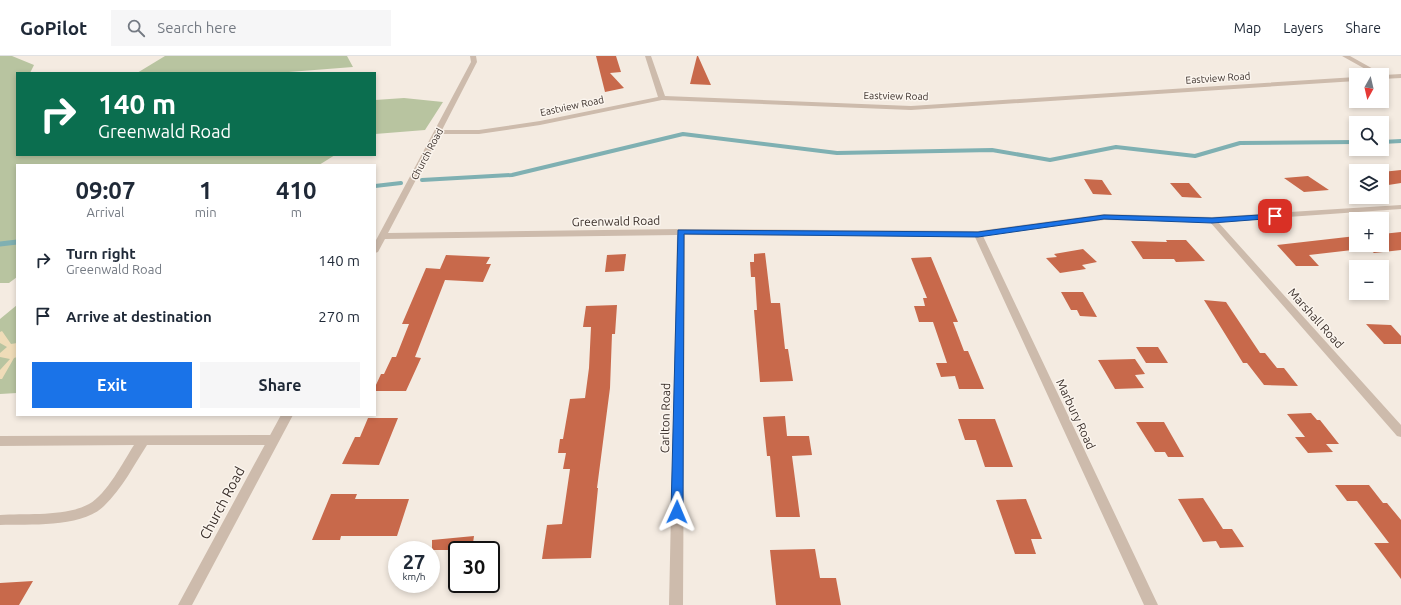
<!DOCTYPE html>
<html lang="en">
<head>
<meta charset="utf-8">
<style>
	:root { --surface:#fff; --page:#f6f6f7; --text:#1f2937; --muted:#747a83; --line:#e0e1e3; --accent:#1a73e8 }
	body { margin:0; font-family:Ubuntu,sans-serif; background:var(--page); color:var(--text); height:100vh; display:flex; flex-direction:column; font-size:15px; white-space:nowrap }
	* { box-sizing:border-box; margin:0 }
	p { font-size:13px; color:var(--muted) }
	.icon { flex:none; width:22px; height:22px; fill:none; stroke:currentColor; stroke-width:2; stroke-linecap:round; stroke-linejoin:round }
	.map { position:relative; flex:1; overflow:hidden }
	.sheet { position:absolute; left:16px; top:108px; width:360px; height:252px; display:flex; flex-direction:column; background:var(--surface); border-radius:0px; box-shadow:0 2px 6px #0003 }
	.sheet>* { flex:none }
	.top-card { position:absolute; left:16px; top:16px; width:360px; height:84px; border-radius:0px; box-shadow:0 2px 6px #0003; background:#0b6e4f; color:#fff; overflow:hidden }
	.needle { width:26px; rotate:188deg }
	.tools { position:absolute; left:1349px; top:12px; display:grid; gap:8px }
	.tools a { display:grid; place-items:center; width:40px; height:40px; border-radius:0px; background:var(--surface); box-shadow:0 2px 6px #0003; font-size:20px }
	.speed { position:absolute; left:388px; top:485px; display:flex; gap:8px; font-size:20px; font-weight:700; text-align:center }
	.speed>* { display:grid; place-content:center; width:52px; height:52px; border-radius:50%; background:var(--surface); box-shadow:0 2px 6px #0003; line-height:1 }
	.speed small { font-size:10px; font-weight:400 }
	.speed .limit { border:2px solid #111; border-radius:6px; background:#fff; color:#111 }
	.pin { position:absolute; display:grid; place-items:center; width:34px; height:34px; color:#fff; margin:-17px; border-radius:8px; box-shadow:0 2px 6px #0006 }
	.me { position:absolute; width:44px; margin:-22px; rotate:1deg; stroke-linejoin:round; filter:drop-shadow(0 0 3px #0008) }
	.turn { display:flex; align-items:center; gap:14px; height:84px; padding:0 16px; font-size:18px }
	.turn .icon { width:52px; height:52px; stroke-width:2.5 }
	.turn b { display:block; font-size:28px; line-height:34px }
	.eta { display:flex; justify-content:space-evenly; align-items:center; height:68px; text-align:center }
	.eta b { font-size:24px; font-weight:600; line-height:28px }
	.cta { display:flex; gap:8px; margin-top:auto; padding:8px 16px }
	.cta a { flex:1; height:46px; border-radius:0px; background:var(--accent); color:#fff; font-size:16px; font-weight:600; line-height:46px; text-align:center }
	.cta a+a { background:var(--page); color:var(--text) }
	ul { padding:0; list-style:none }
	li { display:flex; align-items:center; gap:12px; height:56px; padding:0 16px }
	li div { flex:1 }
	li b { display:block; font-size:15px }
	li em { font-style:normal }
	header { display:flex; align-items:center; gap:24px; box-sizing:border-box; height:56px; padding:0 20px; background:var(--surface); border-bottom:1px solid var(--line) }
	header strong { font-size:19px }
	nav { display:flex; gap:22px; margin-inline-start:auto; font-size:14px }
	.search { width:280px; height:36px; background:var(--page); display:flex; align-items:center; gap:10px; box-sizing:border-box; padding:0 14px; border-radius:0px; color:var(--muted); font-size:15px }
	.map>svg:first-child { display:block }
	.green { fill:#b8c4a0 }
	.sand { fill:#efdcb8 }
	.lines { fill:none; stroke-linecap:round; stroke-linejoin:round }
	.stream-far1 { stroke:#7fb0b2; stroke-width:4 }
	.stream { stroke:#7fb0b2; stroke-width:5 }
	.building { fill:#c8694b }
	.service { fill:#cdbbac; fill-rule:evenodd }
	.minor { fill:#cdbbac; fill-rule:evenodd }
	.route { fill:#1a73e8; stroke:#114b97 }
	.labels { text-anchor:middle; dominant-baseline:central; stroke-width:3; stroke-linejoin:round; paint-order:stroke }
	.far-street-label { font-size:10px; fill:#3b302b; stroke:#fbf5ee }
	.street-label { font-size:12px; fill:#3b302b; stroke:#fbf5ee }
	.near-street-label { font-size:14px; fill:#3b302b; stroke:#fbf5ee }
</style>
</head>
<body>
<header>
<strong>GoPilot</strong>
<div class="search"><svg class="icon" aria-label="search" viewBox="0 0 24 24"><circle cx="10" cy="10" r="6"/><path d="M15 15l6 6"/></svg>Search here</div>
<nav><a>Map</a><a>Layers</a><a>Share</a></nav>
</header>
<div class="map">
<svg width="1401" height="549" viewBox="0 0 1401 549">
	<rect width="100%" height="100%" fill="#f4ebe1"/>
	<!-- green -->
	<path class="green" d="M0 0H12L34 9 30 17H17V99H335L319 109H17V221L9 227H0Z
		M165 0H347L353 11 276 17H137Z
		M404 42 443 46 425 74 375 78V44Z
		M17 249V337L0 338V263Z"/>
	<!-- sand -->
	<path class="sand" d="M2 275 11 288 17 287V301L14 302 2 323H0V314L10 303 0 301V297L7 291 0 287V276Z"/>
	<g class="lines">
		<!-- stream-far1 -->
		<path class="stream-far1" d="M1382 86 1401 85
			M422 124 512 119 683 78 837 97 992 94 1050 104 1116 91 1195 100 1240 87 1356 86
			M375 130 401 127"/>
		<!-- stream -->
		<path class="stream" d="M0 188 17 186"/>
	</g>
	<!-- building -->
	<path class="building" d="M596 0H616L621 16 610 17 624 32 605 36Z
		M697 0H698L711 29 690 28Z
		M1401 114V127L1382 130V116Z
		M1308 120 1329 134 1304 136 1284 122Z
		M1084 123 1102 124 1112 139 1093 138Z
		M1170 127H1189L1202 142 1182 141Z
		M1401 176V194L1374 197 1369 193H1361L1309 199 1319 210H1296L1277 189 1356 180V189H1382V178Z
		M1166 184H1186L1205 205 1176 206 1174 203H1143L1131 185 1167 186Z
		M1083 193 1097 206 1082 209 1086 213 1060 217 1046 202 1057 201 1054 198Z
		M765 197 771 247H780L785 293H788L793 325 760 326 754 254H757L755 221H751L750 206H754V198Z
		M626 198 624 215 605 216 607 199Z
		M446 199 490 201 486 208H491L483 226 445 224 415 301 421 302 406 335H375V331L381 318H384L392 301H396L409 268H402L426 212 440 213Z
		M931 201 958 266H953L964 295H968L984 333H959L955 320 941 321 936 307H947L933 266H919L914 250H925L923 242H927L911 202Z
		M1061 236H1083L1097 261 1080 260 1077 254H1071Z
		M1204 244 1226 246 1260 297H1265L1277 312H1284L1298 330 1264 329 1247 307H1243Z
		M617 249 615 278H612L610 332 597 432H598L591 502 542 503 547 469 562 468 570 413H563L566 397H558L560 383H563L570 343 585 342 589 312 591 271H583L586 250Z
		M1366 268 1391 269 1401 280V288H1384Z
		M1136 291H1158L1168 307H1146Z
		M1135 303 1145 318 1135 319 1144 332 1115 333 1098 304Z
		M1311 357 1317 364H1320L1339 388H1326L1333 396 1308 397 1295 381H1305L1287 358Z
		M785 360 787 380H809L812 399 792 400 800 461H776L770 400H767L763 361Z
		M368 362H398L379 409 342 408 355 381H360Z
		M958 363H995L1013 411H985L976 384H965Z
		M1136 366H1164L1184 401H1168L1165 396H1155Z
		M1335 429H1369L1383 447H1387L1401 464V523L1374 487H1389L1357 445H1347Z
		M331 438H357L355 443H409L397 480H341L340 484H312Z
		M1203 442 1223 473H1232L1244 491 1220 492 1216 485 1203 486 1178 443Z
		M1026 443 1042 483H1031L1036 498H1015L996 444Z
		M474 480 472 494H432V484Z
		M815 493 820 522H836L841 549H776L770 494Z
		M33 525 19 549H0V527Z"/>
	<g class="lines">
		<!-- service -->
		<path class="service" d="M273 379 277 381 279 384 277 387 273 389H147C134 409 122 433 104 450 82 472 30 468 0 469V459C27 457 65 461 89 448 107 438 123 406 134 389L0 390V380Z"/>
		<!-- minor -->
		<path class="minor" d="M470 0H476L477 6 442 74H479L540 65 658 41 645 0H651L665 40 911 50 1356 21V25L911 54 662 44 540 69 479 78H440L388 177 681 173 978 175 1104 158 1212 161 1401 149V153L1218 166 1401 369V381L1397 380 1210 166 1104 164 983 180 1158 549H1144L975 181 685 179 683 549H669L677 179 385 183 378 196 375 197V186L471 6Z
			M1342 0H1350L1384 19 1401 18V22L1382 23V19H1376Z
			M281 359H293L192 549H178Z"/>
	</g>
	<!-- route -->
	<path class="route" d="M1275 158H1277V162L1212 167 1104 163 978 181 684 178 683 456 681 459 677 461 673 459 671 456 678 174 978 176 1104 159 1212 162Z"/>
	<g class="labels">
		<!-- far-street labels -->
		<g class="far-street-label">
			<text transform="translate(1218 22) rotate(-4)">Eastview Road</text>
			<text transform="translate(896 40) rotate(1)">Eastview Road</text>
			<text transform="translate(572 50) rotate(-12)">Eastview Road</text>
			<text transform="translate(427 98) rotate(-62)">Church Road</text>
		</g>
		<!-- street labels -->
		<g class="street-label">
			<text transform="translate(616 165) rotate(-1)">Greenwald Road</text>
			<text transform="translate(1316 262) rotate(48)">Marshall Road</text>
			<text transform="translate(1076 358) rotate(65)">Marbury Road</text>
			<text transform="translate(665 362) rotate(-89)">Carlton Road</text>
		</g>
		<!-- near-street labels -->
		<g class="near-street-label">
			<text transform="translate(222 447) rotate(-62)">Church Road</text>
		</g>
	</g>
</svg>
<div class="tools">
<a><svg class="needle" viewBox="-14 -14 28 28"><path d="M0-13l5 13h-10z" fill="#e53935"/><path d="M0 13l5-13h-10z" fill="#747a83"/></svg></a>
<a><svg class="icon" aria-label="search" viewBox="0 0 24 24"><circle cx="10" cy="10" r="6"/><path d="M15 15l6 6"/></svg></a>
<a><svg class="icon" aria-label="layers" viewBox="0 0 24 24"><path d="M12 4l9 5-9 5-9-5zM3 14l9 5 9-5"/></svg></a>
<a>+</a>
<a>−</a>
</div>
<div class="speed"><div>27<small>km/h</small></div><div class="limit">30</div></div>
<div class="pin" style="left:1275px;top:160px;background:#d93025"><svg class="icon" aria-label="arrive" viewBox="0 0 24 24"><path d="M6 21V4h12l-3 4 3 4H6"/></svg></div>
<svg class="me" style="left:677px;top:456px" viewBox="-20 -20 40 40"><path d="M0-17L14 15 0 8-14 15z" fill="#1a73e8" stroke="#fff" stroke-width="4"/></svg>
<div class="top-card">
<div class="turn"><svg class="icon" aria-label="right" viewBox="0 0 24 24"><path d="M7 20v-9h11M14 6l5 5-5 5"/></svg><div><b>140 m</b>Greenwald Road</div></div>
</div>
<section class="sheet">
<div class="eta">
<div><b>09:07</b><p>Arrival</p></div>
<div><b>1</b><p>min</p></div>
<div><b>410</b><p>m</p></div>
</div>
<ul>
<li><svg class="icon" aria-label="right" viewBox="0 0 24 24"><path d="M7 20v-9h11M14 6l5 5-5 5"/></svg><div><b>Turn right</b><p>Greenwald Road</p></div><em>140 m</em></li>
<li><svg class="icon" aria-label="arrive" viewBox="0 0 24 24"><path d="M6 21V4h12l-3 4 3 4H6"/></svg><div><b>Arrive at destination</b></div><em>270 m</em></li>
</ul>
<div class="cta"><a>Exit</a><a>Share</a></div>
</section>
</div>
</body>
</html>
